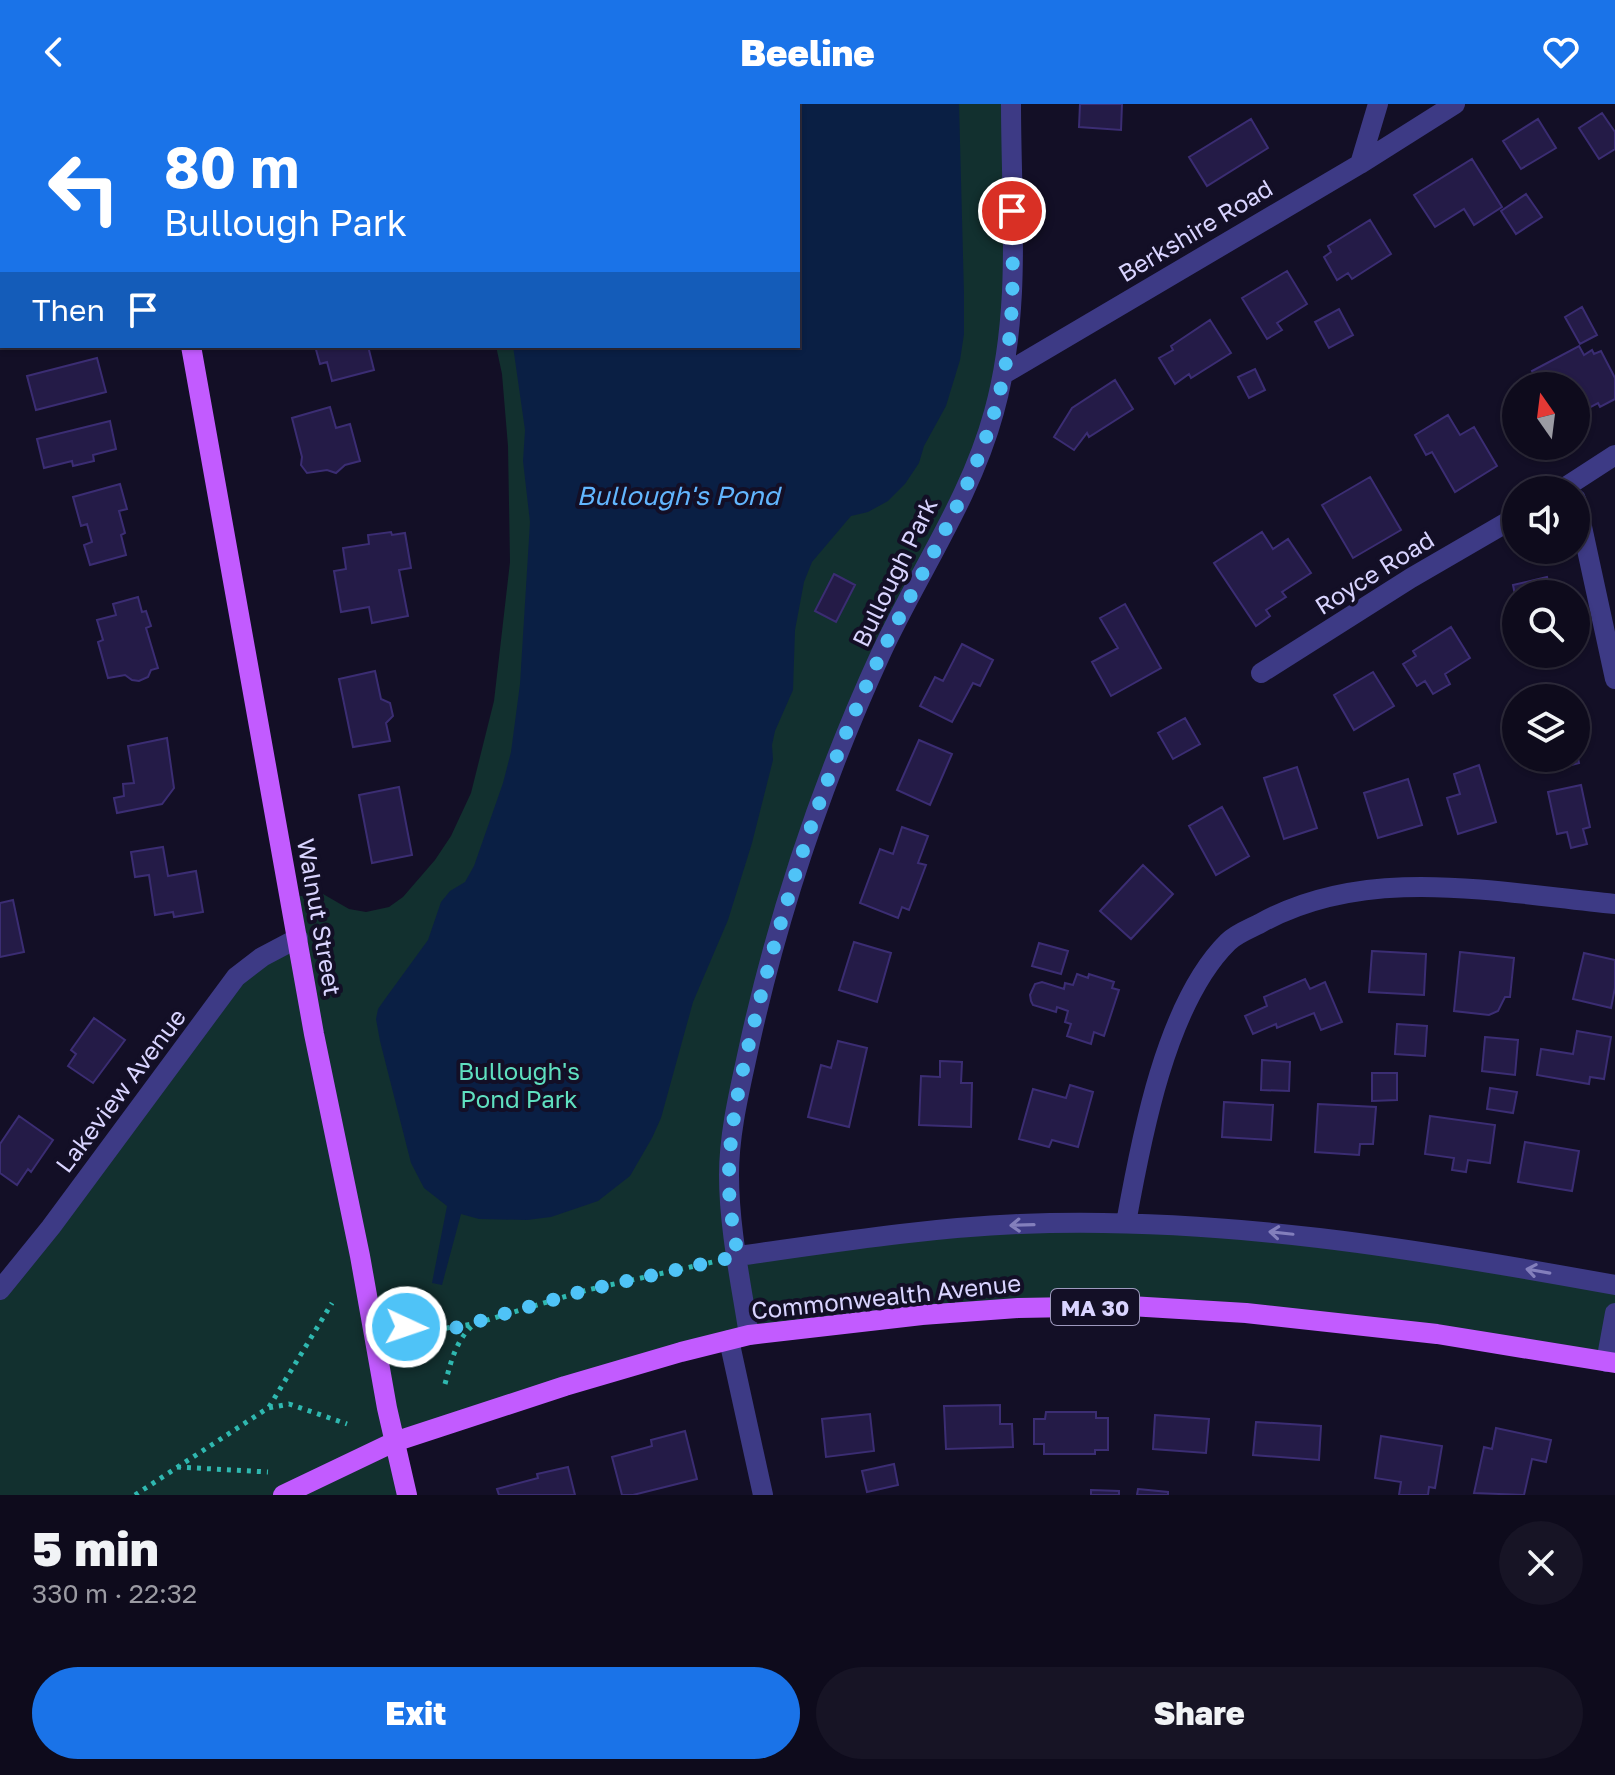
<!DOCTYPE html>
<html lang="en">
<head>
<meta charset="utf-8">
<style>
	:root { --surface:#0e0b1c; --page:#171425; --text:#f1f3f6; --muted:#9b9ba3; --line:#2e2b3b; --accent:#1a73e8 }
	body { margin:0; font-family:"Golos Text",sans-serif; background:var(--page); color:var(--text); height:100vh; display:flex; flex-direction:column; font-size:30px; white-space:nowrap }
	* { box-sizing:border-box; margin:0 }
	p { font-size:26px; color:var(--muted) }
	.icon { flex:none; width:44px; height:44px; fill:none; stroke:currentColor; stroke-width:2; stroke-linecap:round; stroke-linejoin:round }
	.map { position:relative; height:1391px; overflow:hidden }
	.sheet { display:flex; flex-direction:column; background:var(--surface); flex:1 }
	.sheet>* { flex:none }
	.hud { position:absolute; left:0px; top:0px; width:800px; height:244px; box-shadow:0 2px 6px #0004,0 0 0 2px var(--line); background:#1a73e8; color:#fff; overflow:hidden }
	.needle { width:52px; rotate:346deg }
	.buttons { position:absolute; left:1502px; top:268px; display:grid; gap:16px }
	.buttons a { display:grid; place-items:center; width:88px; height:88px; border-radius:50%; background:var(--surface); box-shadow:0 2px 6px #0004,0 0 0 2px var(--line); font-size:40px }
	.pin { position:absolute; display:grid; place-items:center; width:68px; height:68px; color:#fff; margin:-34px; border:4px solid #fff; border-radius:50%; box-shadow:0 2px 8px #0007 }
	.me { position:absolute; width:88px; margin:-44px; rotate:93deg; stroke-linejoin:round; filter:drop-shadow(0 0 6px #0008) }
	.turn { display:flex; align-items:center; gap:28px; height:168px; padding:0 32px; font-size:36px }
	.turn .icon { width:104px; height:104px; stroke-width:2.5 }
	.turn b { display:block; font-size:56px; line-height:68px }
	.then { display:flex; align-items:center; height:76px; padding:0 32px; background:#0003; gap:16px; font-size:30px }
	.round { display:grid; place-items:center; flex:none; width:84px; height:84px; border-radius:42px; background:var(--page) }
	.summary { display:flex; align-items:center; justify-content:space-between; height:136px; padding:0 32px }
	h1 { font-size:48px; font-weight:800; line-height:60px }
	.primary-button { display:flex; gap:16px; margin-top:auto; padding:16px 32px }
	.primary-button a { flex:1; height:92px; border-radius:48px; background:var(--accent); color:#fff; font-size:32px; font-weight:800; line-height:92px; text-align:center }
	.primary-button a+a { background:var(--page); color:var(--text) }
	header { display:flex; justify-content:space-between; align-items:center; height:104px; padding:0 32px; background:var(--accent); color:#fff; font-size:36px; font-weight:800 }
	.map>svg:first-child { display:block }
	.green { fill:#12302f }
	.water { fill:#0a1f44 }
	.building { fill:#241b47; stroke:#3b2d73; stroke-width:2 }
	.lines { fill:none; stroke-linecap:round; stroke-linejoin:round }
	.path { stroke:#2fb8b0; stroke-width:5; stroke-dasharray:4 6; stroke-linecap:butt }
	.minor { stroke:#3d3a85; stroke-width:20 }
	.major { stroke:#c25bff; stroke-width:20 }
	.oneway { stroke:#837fbc }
	.route { stroke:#4fc3f7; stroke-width:14; stroke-dasharray:0 25.2 }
	.labels { text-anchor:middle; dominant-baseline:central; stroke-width:8; stroke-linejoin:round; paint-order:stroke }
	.shield { fill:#130f26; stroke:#9e99be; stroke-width:2 }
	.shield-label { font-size:22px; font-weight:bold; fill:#d9d4ff }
	.street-label { font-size:24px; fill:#d9d4ff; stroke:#130f26 }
	.park-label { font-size:24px; fill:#5fe0c0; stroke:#130f26 }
	.water-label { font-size:26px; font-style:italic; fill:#62b6ff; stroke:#130f26 }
</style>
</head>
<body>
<header><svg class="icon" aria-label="back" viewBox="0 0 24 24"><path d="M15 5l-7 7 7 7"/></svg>Beeline<svg class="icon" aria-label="heart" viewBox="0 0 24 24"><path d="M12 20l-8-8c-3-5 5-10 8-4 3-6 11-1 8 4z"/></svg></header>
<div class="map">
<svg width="1615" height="1391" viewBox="0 0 1615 1391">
	<rect width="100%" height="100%" fill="#130f26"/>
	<!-- green -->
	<path class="green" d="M427 0H1011L1000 287 819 697 735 1012 738 1152 1126 1119 1615 1181V1259L1130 1202 749 1231 395 1338 407 1391H0V1186L236 873 297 834 290 793 323 790 349 805 366 808 389 803 403 793 435 756 451 732 471 689 494 597 510 458 508 342 502 270 496 242H798V2Z"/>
	<!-- water -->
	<path class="water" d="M449 0H959L964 190V230L960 256 946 302 924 342 919 359 905 380 888 397 868 408 851 412 812 458 804 478 795 526 793 586 775 627 772 641 773 656 752 739 728 816 693 898 661 1014 652 1034 630 1072 598 1097 551 1113 527 1116 479 1115 461 1110 442 1181 432 1179 447 1102 424 1084 411 1059 380 937 376 915 378 905 385 895 428 836 441 798 450 787 465 778 474 762 503 679 511 648 520 580 530 418 523 357 525 326 513 242H798V2Z"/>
	<!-- building -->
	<path class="building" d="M1080 0H1122L1121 26 1079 23Z
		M1602 9 1615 28V45L1599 55 1579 24Z
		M1251 15 1268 44 1207 82 1189 53Z
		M1538 15 1556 44 1521 65 1503 37Z
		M1472 55 1502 103 1474 121 1464 105 1435 123 1414 91Z
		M1526 90 1542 113 1516 130 1501 107Z
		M1370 116 1391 150 1352 175 1348 169 1337 176 1324 153 1331 148 1328 142Z
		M1287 167 1307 200 1277 219 1282 226 1267 235 1242 194Z
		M1582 203 1597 231 1580 240 1565 213Z
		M1339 205 1353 231 1329 244 1315 218Z
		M1210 216 1231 249 1191 274 1189 270 1175 280 1159 254 1173 246 1171 242Z
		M315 242H368L374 266 332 277 327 258 320 260Z
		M1579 242 1584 251 1592 246 1594 250 1601 247 1615 274V295L1600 303 1598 299 1581 308 1584 315 1576 320V282H1540L1532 267Z
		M97 254 106 288 36 306 27 272Z
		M1255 265 1265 286 1249 294 1238 273Z
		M1115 276 1133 305 1089 333 1087 329 1074 346 1054 333 1072 304Z
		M330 303 336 324 350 320 360 357 345 361 336 369 327 366 307 369 301 361 302 353 292 314Z
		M1448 311 1460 331 1474 323 1497 362 1455 388 1432 348 1426 351 1415 331Z
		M110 317 116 345 93 351 94 357 73 362 72 357 44 364 37 335Z
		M1370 373 1401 426 1353 454 1322 401Z
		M120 380 127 405 119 407 125 429 121 431 126 451 90 461 84 441 92 438 87 420 81 422 73 393Z
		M391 428 392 431 405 429 411 464 399 466 408 512 372 519 369 503 341 508 334 467 346 465 343 444 369 440 368 431Z
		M1262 428 1273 445 1288 435 1311 469 1282 488 1286 493 1266 506 1270 512 1256 522 1214 459Z
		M834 470 855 481 836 518 815 507Z
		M1547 473 1551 490H1516V496L1513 481Z
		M138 493 142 508 146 507 151 522 146 524 158 564 151 566 148 573 139 577 132 576 125 571 108 574 98 538 103 536 97 516 116 511 113 500Z
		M1125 500 1161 564 1111 592 1092 558 1118 544 1100 514Z
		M1451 523 1470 554 1445 570 1450 580 1433 590 1425 577 1417 582 1403 560 1416 552 1413 547Z
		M962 540 993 556 980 582 973 579 952 618 920 602 935 573 943 577Z
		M375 567 381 595 390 599 393 612 386 619 390 637 353 643 339 575Z
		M1373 568 1394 602 1354 626 1334 591Z
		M1185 614 1200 640 1173 655 1158 629Z
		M167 634 174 684 162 700 117 709 114 694 124 692 123 680 134 679 128 642Z
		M919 636 952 650 930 701 897 686Z
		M1576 645 1579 659 1545 668 1541 654H1576Z
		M1479 661 1496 718 1458 730 1447 694 1460 690 1454 670Z
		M1297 663 1317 724 1284 735 1264 674Z
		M1408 675 1422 721 1378 734 1364 689Z
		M1581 681 1590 723 1583 725 1587 740 1571 744 1567 728 1557 730 1548 688Z
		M399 683 412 751 372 759 359 691Z
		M1222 703 1249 752 1216 771 1189 722Z
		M902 723 928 732 918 759 926 761 909 806 902 803 898 814 860 799 880 745 893 750Z
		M163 743 168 772 196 767 203 808 174 813 173 808 155 811 149 771 135 773 131 748Z
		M1143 761 1173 790 1131 835 1100 807Z
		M13 796 24 848 0 853V799Z
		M854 838 891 849 877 898 839 886Z
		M1039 839 1068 847 1061 870 1032 862Z
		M1372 847 1426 850 1424 891 1369 888Z
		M1460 848 1514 854 1510 893H1505L1498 907 1489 911 1454 907Z
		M1584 849 1615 856V884L1611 904 1573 895Z
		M1077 870 1088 874 1089 870 1114 878 1112 884 1119 886 1104 932 1094 928 1091 940 1067 932 1071 920 1065 918 1068 907 1057 903 1056 908 1033 901 1031 897 1030 891 1035 880 1042 878 1064 885 1065 879 1073 881Z
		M1305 875 1310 885 1325 878 1342 918 1321 926 1314 909 1277 924 1276 920 1253 930 1245 912 1267 902 1264 893Z
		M94 914 125 936 93 979 68 962 76 950 71 946Z
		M1397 920 1427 922 1425 952 1395 950Z
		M1577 927 1611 933 1604 975 1590 973 1589 980 1537 971 1541 945 1573 950Z
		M1485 933 1518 936 1515 971 1482 967Z
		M838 937 867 944 849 1023 808 1013 821 961 831 964Z
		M1262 956 1290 958 1289 987 1261 986Z
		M940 957 962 958 961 979H972L971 1023 919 1021 921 972 940 973Z
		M1372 969H1397V996L1372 997Z
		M1070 981 1093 988 1078 1043 1052 1036 1049 1043 1019 1035 1033 985 1066 994Z
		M1490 984 1517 988 1513 1009 1487 1005Z
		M1224 998 1273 1001 1271 1036 1222 1033Z
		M1318 1000 1376 1003 1373 1040H1360L1359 1051 1315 1048Z
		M19 1012 53 1036 31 1068 28 1065 17 1081 0 1069V1040Z
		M1430 1012 1495 1021 1490 1059 1468 1056 1466 1068 1452 1066 1454 1054 1425 1050Z
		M1525 1038 1579 1047 1572 1087 1518 1078Z
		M1000 1301V1320H1012L1013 1343 946 1345 944 1302Z
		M1046 1308H1096V1314H1108V1346H1095V1350H1044V1340H1034V1315H1045Z
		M870 1310 874 1347 826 1353 822 1315Z
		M1155 1311 1209 1315 1206 1349 1153 1345Z
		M1256 1318 1321 1322 1319 1356 1253 1351Z
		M1496 1324 1551 1336 1546 1358 1532 1355 1524 1391 1474 1389 1484 1343 1492 1345Z
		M685 1327 697 1375 633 1391H622L612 1353 652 1342 651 1336Z
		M1381 1332 1442 1342 1435 1384 1429 1383 1428 1391H1399L1401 1378 1375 1374Z
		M894 1360 898 1381 867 1388 862 1367Z
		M568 1363 575 1391H499L497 1385 538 1374 537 1370Z
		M1138 1385 1168 1388V1391H1137Z
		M1091 1386 1119 1387V1391H1091Z"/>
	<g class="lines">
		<!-- path -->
		<path class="path" d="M406 1223 434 1226 473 1220
			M445 1280C451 1257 456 1236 474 1220L587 1186 713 1158
			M269 1303 332 1199
			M177 1363 268 1368
			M135 1391 268 1304 289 1300 347 1320"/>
		<!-- minor -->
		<path class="minor" d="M88 2 91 0
			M0 60 2 59
			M1360 60 1455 0
			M1004 270 1360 60 1378 0
			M1561 386 1615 351
			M1576 395 1615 575
			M1261 569 1411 474 1516 413
			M1126 1119C1141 1035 1166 899 1228 838 1236 830 1249 825 1259 820 1367 759 1498 789 1615 800
			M738 1152C832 1139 925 1124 1020 1120 1221 1112 1418 1145 1615 1181
			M0 1186 51 1123 236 873 262 853 298 834
			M749 1231C741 1179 729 1124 729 1071 729 1026 741 981 750 938 780 803 824 673 882 547 919 468 971 393 994 308 1022 207 1011 103 1011 0
			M729 1236 763 1391
			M1606 1258 1615 1209"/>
		<!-- major -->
		<path class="major" d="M148 0V2
			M191 242 314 930 360 1152 387 1304 407 1391
			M283 1391 394 1338 565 1282 681 1248 749 1231 922 1211 1018 1204 1130 1202 1246 1209 1437 1230 1615 1259"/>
	</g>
	<!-- one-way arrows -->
	<defs><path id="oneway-shaft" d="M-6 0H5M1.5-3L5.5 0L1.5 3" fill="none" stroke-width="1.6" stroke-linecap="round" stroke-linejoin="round" transform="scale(2)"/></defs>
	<g class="oneway">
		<use href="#oneway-shaft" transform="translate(1022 1121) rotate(178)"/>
		<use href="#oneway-shaft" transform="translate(1281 1129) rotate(-174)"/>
		<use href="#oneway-shaft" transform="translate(1538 1167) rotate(-170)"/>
	</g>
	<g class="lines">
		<!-- route -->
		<path class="route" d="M406 1223 455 1224 587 1186 738 1152C733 1124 728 1097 729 1069 730 1009 747 948 761 891 792 772 830 655 884 544 925 460 978 378 1000 287 1015 227 1013 168 1012 107"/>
	</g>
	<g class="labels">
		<!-- shield labels -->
		<rect class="shield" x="1051" y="1185" width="88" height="36" rx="6"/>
		<g class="shield-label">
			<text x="1095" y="1203">MA 30</text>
		</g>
		<!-- street labels -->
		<g class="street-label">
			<text transform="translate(1195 126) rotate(-31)">Berkshire Road</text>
			<text transform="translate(894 468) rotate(-64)">Bullough Park</text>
			<text transform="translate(1374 468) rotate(-32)">Royce Road</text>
			<text transform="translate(320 813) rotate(80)">Walnut Street</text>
			<text transform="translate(120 986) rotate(-53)">Lakeview Avenue</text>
			<text transform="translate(886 1192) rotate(-6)">Commonwealth Avenue</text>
		</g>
		<!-- park labels -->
		<g class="park-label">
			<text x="519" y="966">Bullough's<tspan x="519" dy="28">Pond Park</tspan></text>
		</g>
		<!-- water labels -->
		<g class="water-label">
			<text x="678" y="391">Bullough's Pond</text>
		</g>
	</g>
</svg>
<div class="buttons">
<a><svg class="needle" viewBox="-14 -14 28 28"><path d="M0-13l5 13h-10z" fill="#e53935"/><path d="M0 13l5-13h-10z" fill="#9b9ba3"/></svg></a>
<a><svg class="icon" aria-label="sound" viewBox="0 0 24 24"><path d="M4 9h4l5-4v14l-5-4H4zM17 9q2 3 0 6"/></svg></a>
<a><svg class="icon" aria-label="search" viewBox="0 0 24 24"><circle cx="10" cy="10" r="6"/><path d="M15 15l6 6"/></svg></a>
<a><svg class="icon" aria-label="layers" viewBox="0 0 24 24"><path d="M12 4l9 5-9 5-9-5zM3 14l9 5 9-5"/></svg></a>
</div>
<div class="pin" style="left:1012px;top:107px;background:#d93025"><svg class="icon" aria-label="arrive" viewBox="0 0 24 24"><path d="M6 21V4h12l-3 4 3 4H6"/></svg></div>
<svg class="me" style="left:406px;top:1223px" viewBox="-20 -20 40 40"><circle r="17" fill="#4fc3f7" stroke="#fff" stroke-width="3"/><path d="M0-11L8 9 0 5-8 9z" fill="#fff"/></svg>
<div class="hud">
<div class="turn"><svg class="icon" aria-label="left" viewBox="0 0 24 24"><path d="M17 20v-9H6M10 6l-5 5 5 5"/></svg><div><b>80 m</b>Bullough Park</div></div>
<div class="then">Then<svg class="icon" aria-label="arrive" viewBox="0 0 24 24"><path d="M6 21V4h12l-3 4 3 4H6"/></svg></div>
</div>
</div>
<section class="sheet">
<div class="summary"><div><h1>5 min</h1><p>330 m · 22:32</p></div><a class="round"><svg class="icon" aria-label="close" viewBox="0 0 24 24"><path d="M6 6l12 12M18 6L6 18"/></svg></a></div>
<div class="primary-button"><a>Exit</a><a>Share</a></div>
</section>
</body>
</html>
